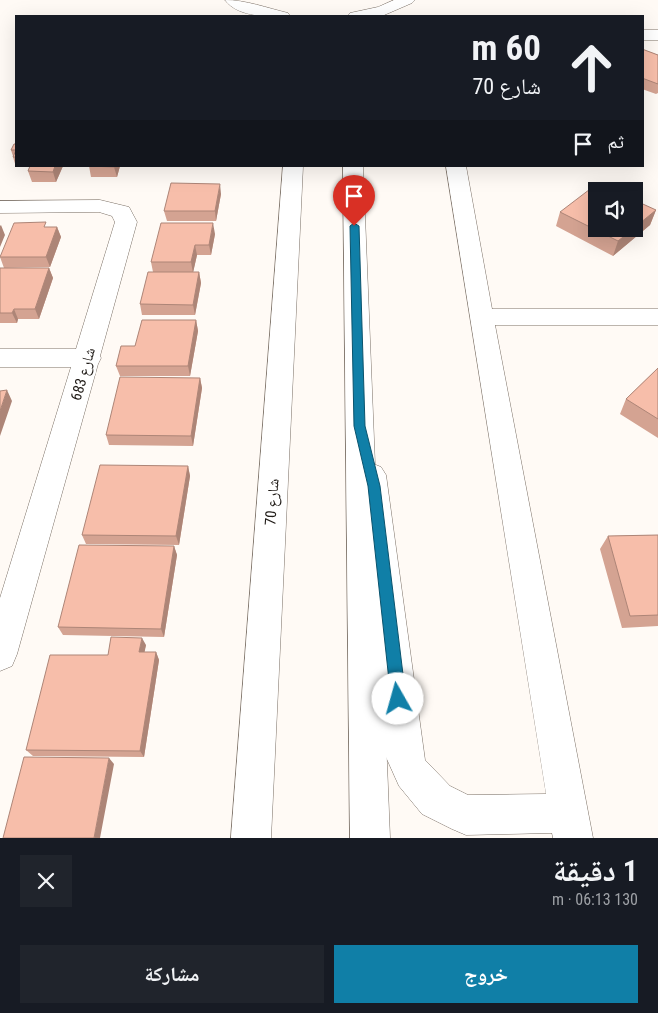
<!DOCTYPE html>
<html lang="ar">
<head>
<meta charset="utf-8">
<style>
	:root { --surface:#171b24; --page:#20242c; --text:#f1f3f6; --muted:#9ea1a6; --accent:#107fa7 }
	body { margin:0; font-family:"Roboto Condensed","Noto Naskh Arabic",sans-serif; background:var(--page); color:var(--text); direction:rtl; height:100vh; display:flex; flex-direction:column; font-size:19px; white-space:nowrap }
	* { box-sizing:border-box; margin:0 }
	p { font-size:16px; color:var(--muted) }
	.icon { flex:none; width:28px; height:28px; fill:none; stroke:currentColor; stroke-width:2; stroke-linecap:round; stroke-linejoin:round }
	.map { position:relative; height:838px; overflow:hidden; direction:ltr }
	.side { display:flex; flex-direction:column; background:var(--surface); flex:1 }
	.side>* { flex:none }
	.banner { position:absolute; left:15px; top:15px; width:629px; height:152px; border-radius:0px; box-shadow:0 5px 20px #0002; direction:rtl; background:#171b24; color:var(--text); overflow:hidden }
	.controls { position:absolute; left:588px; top:182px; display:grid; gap:10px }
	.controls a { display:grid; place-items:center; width:55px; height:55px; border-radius:0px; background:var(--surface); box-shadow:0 5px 20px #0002; font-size:25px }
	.pin { position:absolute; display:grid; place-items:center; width:42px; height:42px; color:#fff; margin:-51px -21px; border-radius:50% 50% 50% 0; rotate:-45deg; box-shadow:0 0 5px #0007 }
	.pin .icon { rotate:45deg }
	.me { position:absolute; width:55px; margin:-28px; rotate:353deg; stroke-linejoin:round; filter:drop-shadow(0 0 4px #0008) }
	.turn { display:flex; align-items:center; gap:18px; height:105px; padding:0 20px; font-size:22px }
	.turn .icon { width:65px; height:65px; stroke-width:2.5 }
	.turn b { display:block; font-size:35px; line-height:42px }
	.then { display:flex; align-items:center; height:48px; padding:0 20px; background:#0003; gap:10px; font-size:19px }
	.round { display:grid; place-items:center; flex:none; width:52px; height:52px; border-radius:0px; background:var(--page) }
	.summary { display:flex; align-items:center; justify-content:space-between; height:85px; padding:0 20px }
	h1 { font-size:30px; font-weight:700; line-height:38px }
	.button { display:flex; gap:10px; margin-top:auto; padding:10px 20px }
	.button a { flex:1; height:58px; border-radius:0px; background:var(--accent); color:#fff; font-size:20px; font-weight:700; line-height:58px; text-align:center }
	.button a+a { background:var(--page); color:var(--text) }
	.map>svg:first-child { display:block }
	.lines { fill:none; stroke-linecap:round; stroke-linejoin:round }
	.minor-casing { stroke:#7b7066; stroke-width:1 }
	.major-casing { stroke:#7b7066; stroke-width:1 }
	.minor { fill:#fff; fill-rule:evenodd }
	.major { fill:#fff; fill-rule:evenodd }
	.wall { fill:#d4a392 }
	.shaded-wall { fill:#ad8577 }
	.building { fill:#f7beaa; stroke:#ad8577 }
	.route { fill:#107fa7; stroke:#0a536d }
	.labels { text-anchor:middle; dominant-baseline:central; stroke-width:5; stroke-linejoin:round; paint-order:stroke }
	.street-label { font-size:15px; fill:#211c18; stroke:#fff }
</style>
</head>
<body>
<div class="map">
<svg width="658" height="838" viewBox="0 0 658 838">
	<rect width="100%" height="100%" fill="#fffaf5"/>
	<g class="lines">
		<!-- minor casing -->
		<g class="minor-casing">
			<path id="minor" d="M642 30H658V40H642Z
				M446 166H466L492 309H658V325H495L593 838H553L552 833 466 835 452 829 422 814 399 786 386 757 356 475 361 467 371 463 381 467 386 475 425 760 450 786 468 795 546 794Z
				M100 200 129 207 137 222 100 356 101 358 98 364 17 654 12 666 0 671V598L71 367H0V349H76L115 222 112 216 99 212 0 213V201Z"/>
		</g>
		<!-- major casing -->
		<g class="major-casing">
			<path id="major" d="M225 0C246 0 267 8 288 13L290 16C271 17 238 18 225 0Z
				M394 0H415L412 3 382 16H348L350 13 378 7Z
				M283 166H303L271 838H231Z
				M343 166H363L390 838H350Z"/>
		</g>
		<!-- minor -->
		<use href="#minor" class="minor"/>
		<!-- major -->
		<use href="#major" class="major"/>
	</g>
	<!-- wall -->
	<path class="wall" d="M642 49 658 55V93L656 94 642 89Z
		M16 144V166H63L56 182H32L28 171 30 167H16L13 157V156L11 150Z
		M77 166H120L117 177H91L89 166Z
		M221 194 216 221H167L164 211Z
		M656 210 650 225 613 256 556 226 560 212Z
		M47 227H57L61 237 50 267 4 268 0 257Z
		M215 234 211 255H197L193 272H199L201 283 195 315H142L140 304 153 272 151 262Z
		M0 268H49L53 278 39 319H18L17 323H0Z
		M196 320 198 331 190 376H120L116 366 135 346Z
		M658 368V438L620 414 626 399Z
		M200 378 202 388 193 446 109 445 106 435Z
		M188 466 190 476 179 545 86 544 82 535Z
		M658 535V626L622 628 600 549 608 536Z
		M174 546 177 555 164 637 63 635 58 627Z
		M146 645 144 652H156L159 660 144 757 33 756 26 750 108 655Z"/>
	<!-- shaded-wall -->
	<path class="shaded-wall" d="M55 166H63L56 182 53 172Z
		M114 166H120L117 177 114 167Z
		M220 184 221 194 216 221 215 211Z
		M656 210 650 225 613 256 618 241Z
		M213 223 215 234 211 255 209 245Z
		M1 225 5 235 0 247V226Z
		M57 227 61 237 50 267 46 257Z
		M195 245 197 255 193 273 191 262Z
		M49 268 53 278 39 319 35 309Z
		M199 272 201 283 195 315 193 305Z
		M14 309 18 319 17 323 12 313Z
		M196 320 198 331 190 376 188 366Z
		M200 378 202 388 193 446 191 436Z
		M7 390 12 401 0 436V411Z
		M188 466 190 476 179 545 176 536Z
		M174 546 177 555 164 637 161 629Z
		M142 638 146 645 143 660 139 652Z
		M156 652 159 660 144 757 140 751Z
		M109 758 114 764 100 838H94Z"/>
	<!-- building -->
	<path class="building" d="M642 49 658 55V84L642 78Z
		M14 144H16V157H13L16 150H11Z
		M30 166H55L53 172 28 171Z
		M89 166H114V167Z
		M171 183 220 184 215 211H164Z
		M598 183 615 191H596V229H633L618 241 560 212Z
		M634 200 656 210 634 228Z
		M46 222 44 227H57L46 257H0L14 223Z
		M161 223H213L209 245H195L191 262H151Z
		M0 268H49L35 309H14L12 313H0Z
		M148 272H199L193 305 140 304Z
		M142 320H196L188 366H116L121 346H135Z
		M658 368V419L626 399Z
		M120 377 200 378 191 436 106 435Z
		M7 390 0 411V391Z
		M100 465 188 466 176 536 82 535Z
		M658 535V615L630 616 608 536Z
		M79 545 174 546 161 629 58 627Z
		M111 637 142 638 139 652H156L140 751 26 750 50 655H108Z
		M24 757 109 758 94 838H3Z"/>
	<!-- route -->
	<path class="route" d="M354 223 359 226 365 426 380 486 406 699 404 704 398 707 393 704 391 699 368 486 354 426 350 226Z"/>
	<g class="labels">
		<!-- street labels -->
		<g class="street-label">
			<text transform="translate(83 374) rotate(-74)">شارع 683</text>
			<text transform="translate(272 502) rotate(-86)">شارع 70</text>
		</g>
	</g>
</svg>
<div class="controls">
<a><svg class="icon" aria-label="sound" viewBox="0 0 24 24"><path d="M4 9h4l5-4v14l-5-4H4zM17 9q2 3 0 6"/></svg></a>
</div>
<div class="pin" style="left:354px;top:226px;background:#d93025"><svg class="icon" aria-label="arrive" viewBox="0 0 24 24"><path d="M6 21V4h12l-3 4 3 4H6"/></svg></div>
<svg class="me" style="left:398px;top:699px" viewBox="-20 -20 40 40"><circle r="19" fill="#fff"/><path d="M0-13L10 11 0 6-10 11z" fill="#107fa7"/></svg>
<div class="banner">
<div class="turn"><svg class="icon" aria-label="ahead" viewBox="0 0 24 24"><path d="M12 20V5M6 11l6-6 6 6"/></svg><div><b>60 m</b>شارع 70</div></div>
<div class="then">ثم<svg class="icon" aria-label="arrive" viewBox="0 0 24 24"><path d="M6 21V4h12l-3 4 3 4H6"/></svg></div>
</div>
</div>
<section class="side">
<div class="summary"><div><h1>1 دقيقة</h1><p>130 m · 06:13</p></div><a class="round"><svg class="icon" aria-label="close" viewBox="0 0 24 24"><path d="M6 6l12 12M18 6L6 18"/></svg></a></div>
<div class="button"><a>خروج</a><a>مشاركة</a></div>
</section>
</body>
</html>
